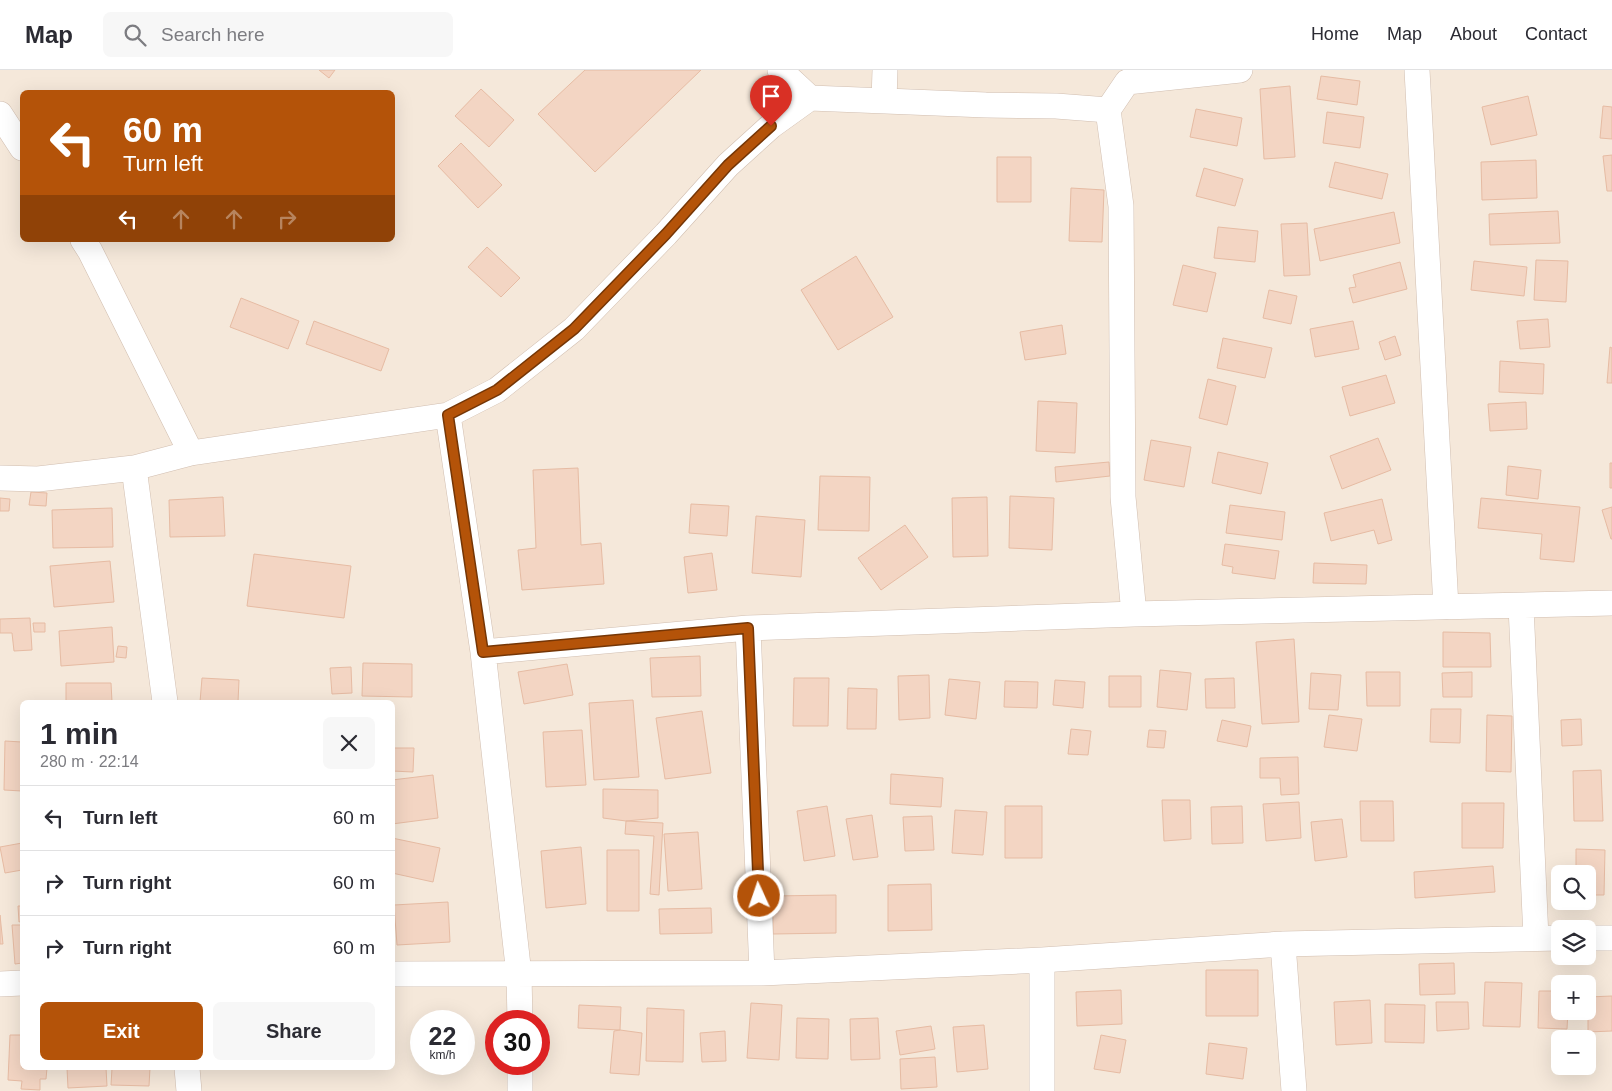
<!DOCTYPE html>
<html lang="en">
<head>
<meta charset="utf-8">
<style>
	:root { --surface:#fff; --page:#f7f7f7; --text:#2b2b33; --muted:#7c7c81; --line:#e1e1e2; --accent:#b45309 }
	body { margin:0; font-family:Arial,sans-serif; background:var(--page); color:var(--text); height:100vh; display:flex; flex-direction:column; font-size:19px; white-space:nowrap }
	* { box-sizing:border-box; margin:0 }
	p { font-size:16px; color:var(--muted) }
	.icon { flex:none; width:28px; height:28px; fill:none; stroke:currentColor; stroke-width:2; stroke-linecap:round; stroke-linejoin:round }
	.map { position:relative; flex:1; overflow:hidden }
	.panel { position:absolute; left:20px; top:630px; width:375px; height:370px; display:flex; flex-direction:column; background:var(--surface); border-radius:8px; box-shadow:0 5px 20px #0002 }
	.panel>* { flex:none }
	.hud { position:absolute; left:20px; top:20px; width:375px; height:152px; border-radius:8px; box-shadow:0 5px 20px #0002; background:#b45309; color:#fff; overflow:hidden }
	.fabs { position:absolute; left:1551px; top:795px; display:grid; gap:10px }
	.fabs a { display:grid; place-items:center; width:45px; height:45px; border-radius:8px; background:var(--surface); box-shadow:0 5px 20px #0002; font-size:25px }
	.speed { position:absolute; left:410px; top:940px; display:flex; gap:10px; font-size:25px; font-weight:700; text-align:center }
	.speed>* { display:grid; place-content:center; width:65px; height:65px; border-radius:50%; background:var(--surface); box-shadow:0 5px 20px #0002; line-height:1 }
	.speed small { font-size:12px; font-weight:400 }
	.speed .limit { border:8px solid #d22; background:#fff; color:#111 }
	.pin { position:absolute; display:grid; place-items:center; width:42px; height:42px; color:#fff; margin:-51px -21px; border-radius:50% 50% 50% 0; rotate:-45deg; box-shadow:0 0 5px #0007 }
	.pin .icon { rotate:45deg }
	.me { position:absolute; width:55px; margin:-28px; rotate:357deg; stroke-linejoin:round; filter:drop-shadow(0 0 4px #0008) }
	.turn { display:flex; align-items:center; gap:18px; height:105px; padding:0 20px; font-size:22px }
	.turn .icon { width:65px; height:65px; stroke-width:2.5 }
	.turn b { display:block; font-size:35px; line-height:42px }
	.lanes { display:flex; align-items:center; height:48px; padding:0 20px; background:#0003; justify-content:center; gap:25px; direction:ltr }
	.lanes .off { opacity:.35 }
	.round { display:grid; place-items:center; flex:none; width:52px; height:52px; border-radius:8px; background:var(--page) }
	.headline { display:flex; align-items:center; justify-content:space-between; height:85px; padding:0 20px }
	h1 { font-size:30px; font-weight:700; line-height:38px }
	.cta { display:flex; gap:10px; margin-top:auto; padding:10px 20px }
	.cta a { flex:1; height:58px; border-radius:8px; background:var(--accent); color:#fff; font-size:20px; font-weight:700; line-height:58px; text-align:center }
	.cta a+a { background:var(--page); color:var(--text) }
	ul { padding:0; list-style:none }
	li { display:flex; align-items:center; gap:15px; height:65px; padding:0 20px; border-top:1px solid var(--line) }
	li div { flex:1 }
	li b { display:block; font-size:19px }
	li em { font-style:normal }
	header { display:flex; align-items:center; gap:30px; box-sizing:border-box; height:70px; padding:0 25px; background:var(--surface); border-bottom:1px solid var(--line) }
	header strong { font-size:24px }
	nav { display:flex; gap:28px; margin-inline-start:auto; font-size:18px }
	.search { width:350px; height:45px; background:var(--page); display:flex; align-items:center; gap:12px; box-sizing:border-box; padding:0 18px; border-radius:8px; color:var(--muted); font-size:19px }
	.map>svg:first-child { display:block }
	.residential { fill:#f5e8da; fill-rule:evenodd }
	.building { fill:#f3d5c3; stroke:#e6bba3 }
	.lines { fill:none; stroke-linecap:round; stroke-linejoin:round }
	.street-casing { stroke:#d1beb0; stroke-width:26 }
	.street { stroke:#fff; stroke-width:25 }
	.route-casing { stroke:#753606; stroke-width:12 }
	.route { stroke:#b45309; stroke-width:9 }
</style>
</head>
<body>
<header>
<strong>Map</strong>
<div class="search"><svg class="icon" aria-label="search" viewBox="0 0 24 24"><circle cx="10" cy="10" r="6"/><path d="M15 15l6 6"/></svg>Search here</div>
<nav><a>Home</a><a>Map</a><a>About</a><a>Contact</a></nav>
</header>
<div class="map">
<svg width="1612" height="1021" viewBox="0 0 1612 1021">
	<rect width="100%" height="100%" fill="#fdf6ec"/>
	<!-- residential -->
	<path class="residential" d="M0 0H1612V1021H0ZM22 22H392V170H22ZM22 632H392V998H22ZM1560 804H1588V831H1560ZM1560 859H1588V886H1560ZM1560 914H1588V941H1560ZM421 951H464V994H421ZM496 951H539V994H496ZM1560 969H1588V996H1560Z"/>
	<!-- building -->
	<path class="building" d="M319 0H335L329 8Z
		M585 0H701L595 102 538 44Z
		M1321 6 1360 11 1357 35 1317 29Z
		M1290 16 1295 87 1264 89 1260 19Z
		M481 19 514 50 489 77 455 46Z
		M1528 26 1537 65 1491 75 1482 37Z
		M1603 36 1612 37V69L1600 68Z
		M1196 39 1242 48 1237 76 1190 67Z
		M1327 42 1364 47 1360 78 1323 73Z
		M461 73 502 115 478 138 438 96Z
		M1612 85V121H1607L1603 86Z
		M997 87H1031V132H997Z
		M1536 90 1537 128 1482 130 1481 92Z
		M1335 92 1388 104 1382 129 1329 117Z
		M1204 98 1243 109 1235 136 1196 126Z
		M1071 118 1104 120 1102 172 1069 171Z
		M1558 141 1560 173 1490 175 1489 144Z
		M1394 142 1400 173 1320 191 1314 159Z
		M1307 153 1310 205 1284 206 1281 154Z
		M1218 157 1258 161 1255 192 1214 188Z
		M487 177 520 208 501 227 468 197Z
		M856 186 893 247 838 280 801 220Z
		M1536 190 1568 191 1566 232 1534 230Z
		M1474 191 1527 197 1524 226 1471 220Z
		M1400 192 1407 219 1353 233 1349 218 1356 217 1353 205Z
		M1183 195 1216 203 1207 242 1173 235Z
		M1269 220 1297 226 1291 254 1263 248Z
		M241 228 299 251 288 279 230 257Z
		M1548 249 1550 277 1520 279 1517 251Z
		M314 251 389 279 381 301 306 274Z
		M1353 251 1359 279 1315 287 1310 259Z
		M1062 255 1066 284 1025 290 1020 262Z
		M1395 266 1401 285 1385 290 1379 272Z
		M1223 268 1272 278 1265 308 1217 298Z
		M1610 277 1612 278V313H1607Z
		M1500 291 1544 294 1543 324 1499 322Z
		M1386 305 1395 333 1350 346 1342 317Z
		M1208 309 1236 316 1227 355 1199 348Z
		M1038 331 1077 333 1075 383 1036 381Z
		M1526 332 1527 359 1490 361 1488 334Z
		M1378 368 1391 400 1342 419 1330 386Z
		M1151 370 1191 377 1184 417 1144 410Z
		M1218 382 1268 393 1261 424 1212 413Z
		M1109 392 1110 406 1056 412 1055 397Z
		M1610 393H1612V418H1610Z
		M1508 396 1541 400 1538 429 1506 425Z
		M578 398 581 475 601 473 604 514 522 520 518 480 536 478 533 400Z
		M820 406 870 407 869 461 818 460Z
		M31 422 47 423 46 436 29 435Z
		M1010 426 1054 428 1052 480 1009 478Z
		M223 427 225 466 170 467 169 430Z
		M987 427 988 486 953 487 952 428Z
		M0 428 10 429 9 441H0Z
		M1481 428 1580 437 1574 492 1540 489 1542 464 1478 458Z
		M1382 429 1392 470 1378 474 1374 460 1331 471 1324 443Z
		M691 434 729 436 727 466 689 463Z
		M1230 435 1285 442 1282 470 1226 463Z
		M1612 437V469H1611L1602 440Z
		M112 438 113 477 53 478 52 440Z
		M756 446 805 450 801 507 752 503Z
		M905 455 928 487 881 520 858 488Z
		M1225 474 1279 481 1275 509 1232 503 1233 497 1222 495Z
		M712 483 717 520 688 523 684 487Z
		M254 484 351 496 344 548 247 536Z
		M110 491 114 532 54 537 50 496Z
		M1314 493 1367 495 1366 514 1313 513Z
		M30 548 32 580 14 581 12 563H0V549Z
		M33 553H45V562H34Z
		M112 557 114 592 61 596 59 561Z
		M1443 562 1490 563 1491 597H1443Z
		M1294 569 1299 652 1262 654 1256 572Z
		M118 576 127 577 126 588 116 587Z
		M700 586 701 626 652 627 650 588Z
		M363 593 412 594V627L362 626Z
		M567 594 573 625 524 634 518 602Z
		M351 597 352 623 332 624 330 598Z
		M1160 600 1191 603 1187 640 1157 637Z
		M1366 602H1400V636H1367Z
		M1472 602V627H1443L1442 603Z
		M1311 603 1341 605 1338 640 1309 639Z
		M929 605 930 648 899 650 898 606Z
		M1109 606H1141V637H1109Z
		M202 608 239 610 238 632H200Z
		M794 608H829L828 656H793Z
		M1234 608 1235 638H1206L1205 609Z
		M949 609 980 612 976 649 945 645Z
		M1055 610 1085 612 1083 638 1053 635Z
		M1005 611 1038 612 1037 638 1004 637Z
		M66 613H111L112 632H66Z
		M848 618 877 619 876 659H847Z
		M633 630 639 707 594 710 589 633Z
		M1431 639H1461L1460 673 1430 672Z
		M702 641 711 703 665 709 656 648Z
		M1329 645 1362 649 1357 681 1324 677Z
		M1487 645 1512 646 1511 702 1486 701Z
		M1581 649 1582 675 1562 676 1561 650Z
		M1222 650 1251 656 1247 677 1217 671Z
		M1071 659 1091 661 1088 685 1068 684Z
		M582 660 586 715 546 717 543 662Z
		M1149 660 1166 661 1164 678 1147 677Z
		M5 671 22 672V721L4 720Z
		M392 678H414L413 702 392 701Z
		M1298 687 1299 724 1281 725 1280 708H1260V688Z
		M1601 700 1603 751H1574L1573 701Z
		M891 704 943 708 941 737 890 734Z
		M433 705 438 748 392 754V710Z
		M603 719 658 720V748L626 751 603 748Z
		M1162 730H1190L1191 769 1164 771Z
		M1360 731H1393L1394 771H1361Z
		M1299 732 1301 768 1266 771 1263 734Z
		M1462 733H1504L1503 778H1462Z
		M827 736 835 786 804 791 797 741Z
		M1005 736H1042V788H1005Z
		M1242 736 1243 773 1212 774 1211 737Z
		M955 740 987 742 983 785 952 783Z
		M872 745 878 787 853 790 846 749Z
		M932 746 934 780 905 781 903 747Z
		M1342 749 1347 787 1315 791 1311 752Z
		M626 751 663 753 659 825 650 824 654 766 625 764Z
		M698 762 702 819 668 821 664 764Z
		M392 768 440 778 433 812 392 803Z
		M22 773V800L5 803 0 777Z
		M581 777 586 834 546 838 541 781Z
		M1576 779 1605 780 1604 825H1588V804H1576Z
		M607 780H639V841H607Z
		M1493 796 1495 822 1415 828 1414 802Z
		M931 814 932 860 888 861V815Z
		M836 825V863L773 864V826Z
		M448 832 450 872 397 875 394 835Z
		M18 836H22V851L19 852Z
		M711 838 712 863 660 864 659 839Z
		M0 845 3 874H0Z
		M12 855H22V893L15 894Z
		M1454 893 1455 924 1420 925 1419 894Z
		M1206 900H1258V946H1206Z
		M1485 912 1522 913 1520 957 1483 956Z
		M1121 920 1122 954 1077 956 1076 922Z
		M1539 921H1560V941H1568L1567 959 1538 958Z
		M1612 926V961L1588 962V927Z
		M1370 930 1372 973 1336 975 1334 932Z
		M1436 932H1468L1469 959 1437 961Z
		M751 933 782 935 779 990 747 988Z
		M1385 934 1425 935 1424 973 1385 972Z
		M579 935 621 937 620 960 578 958Z
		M647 938 684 940 683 992 646 991Z
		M797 948 829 949 828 989 796 988Z
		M878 948 880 989 851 990 850 949Z
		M984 955 988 999 957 1002 953 957Z
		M931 956 935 979 900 985 896 961Z
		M620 960 642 963 639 1005 610 1003 614 961Z
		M725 961 726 991 702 992 700 963Z
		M10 965H22V998H47L46 1009H40V1020L21 1019 22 1011 8 1010Z
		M1101 965 1126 970 1120 1003 1094 999Z
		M1209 973 1247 978 1243 1009 1206 1004Z
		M935 987 937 1017 901 1019 900 989Z
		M67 998H106L107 1016 68 1018Z
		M112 998H150L149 1016 111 1015Z"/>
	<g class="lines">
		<!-- street casing -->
		<g class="street-casing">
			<path id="street" d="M780 0 810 28
				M1417 0 1446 537
				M884 31 885 0
				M1108 40 1127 12 1240 0
				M0 44 22 78
				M83 170 90 181 191 383
				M448 345 483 582 519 905 520 951
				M134 398 165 632
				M0 408 38 409 134 398 191 383 448 345 497 320 574 259 666 164 728 95 771 56 810 28 986 35 1056 36 1108 40 1121 136 1123 427 1134 544
				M1521 536 1536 868
				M748 558 762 903
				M483 582 748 558 1134 544 1612 533
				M1588 868H1612
				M1283 874 1294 1021
				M1042 890V1021
				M392 904 762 903 1042 890 1283 874 1560 868
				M0 914 22 913
				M520 994V1021
				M187 998 189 1021"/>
		</g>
		<!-- street -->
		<use href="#street" class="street"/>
	</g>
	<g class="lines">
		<!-- route casing -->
		<g class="route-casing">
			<path id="route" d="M759 826 748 558 483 582 448 345 497 320 574 259 666 164 728 95 771 56"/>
		</g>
		<!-- route -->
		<use href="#route" class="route"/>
	</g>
</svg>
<div class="fabs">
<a><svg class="icon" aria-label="search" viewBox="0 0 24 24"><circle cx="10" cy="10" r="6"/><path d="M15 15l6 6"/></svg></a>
<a><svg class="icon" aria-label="layers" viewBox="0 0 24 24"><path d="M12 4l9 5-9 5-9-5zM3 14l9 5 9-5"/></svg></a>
<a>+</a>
<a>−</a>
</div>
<div class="speed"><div>22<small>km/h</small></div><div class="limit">30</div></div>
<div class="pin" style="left:771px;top:56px;background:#d93025"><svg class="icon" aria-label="arrive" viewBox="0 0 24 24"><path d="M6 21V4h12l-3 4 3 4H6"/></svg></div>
<svg class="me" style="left:759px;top:826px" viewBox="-20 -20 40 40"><circle r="17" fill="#b45309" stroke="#fff" stroke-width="3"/><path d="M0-11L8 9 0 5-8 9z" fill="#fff"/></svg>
<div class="hud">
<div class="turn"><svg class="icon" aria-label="left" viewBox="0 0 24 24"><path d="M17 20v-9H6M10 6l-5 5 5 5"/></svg><div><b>60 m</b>Turn left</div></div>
<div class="lanes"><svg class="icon" aria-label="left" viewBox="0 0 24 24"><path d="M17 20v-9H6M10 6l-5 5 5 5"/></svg><svg class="icon off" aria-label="ahead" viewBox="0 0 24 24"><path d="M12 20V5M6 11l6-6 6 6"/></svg><svg class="icon off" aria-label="ahead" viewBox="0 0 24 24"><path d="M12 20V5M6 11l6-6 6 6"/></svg><svg class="icon off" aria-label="right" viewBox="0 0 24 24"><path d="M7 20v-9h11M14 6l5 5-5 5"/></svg></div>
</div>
<section class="panel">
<div class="headline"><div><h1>1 min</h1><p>280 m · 22:14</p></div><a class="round"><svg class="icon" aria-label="close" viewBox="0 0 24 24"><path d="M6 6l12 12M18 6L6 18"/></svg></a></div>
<ul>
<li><svg class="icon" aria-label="left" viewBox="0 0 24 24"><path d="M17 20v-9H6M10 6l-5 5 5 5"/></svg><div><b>Turn left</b></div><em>60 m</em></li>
<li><svg class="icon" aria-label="right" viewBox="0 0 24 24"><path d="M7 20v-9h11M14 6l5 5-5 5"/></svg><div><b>Turn right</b></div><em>60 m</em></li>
<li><svg class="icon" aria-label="right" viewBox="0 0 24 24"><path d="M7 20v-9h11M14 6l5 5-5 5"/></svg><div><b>Turn right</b></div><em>60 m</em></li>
</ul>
<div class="cta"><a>Exit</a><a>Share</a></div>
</section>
</div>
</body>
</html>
